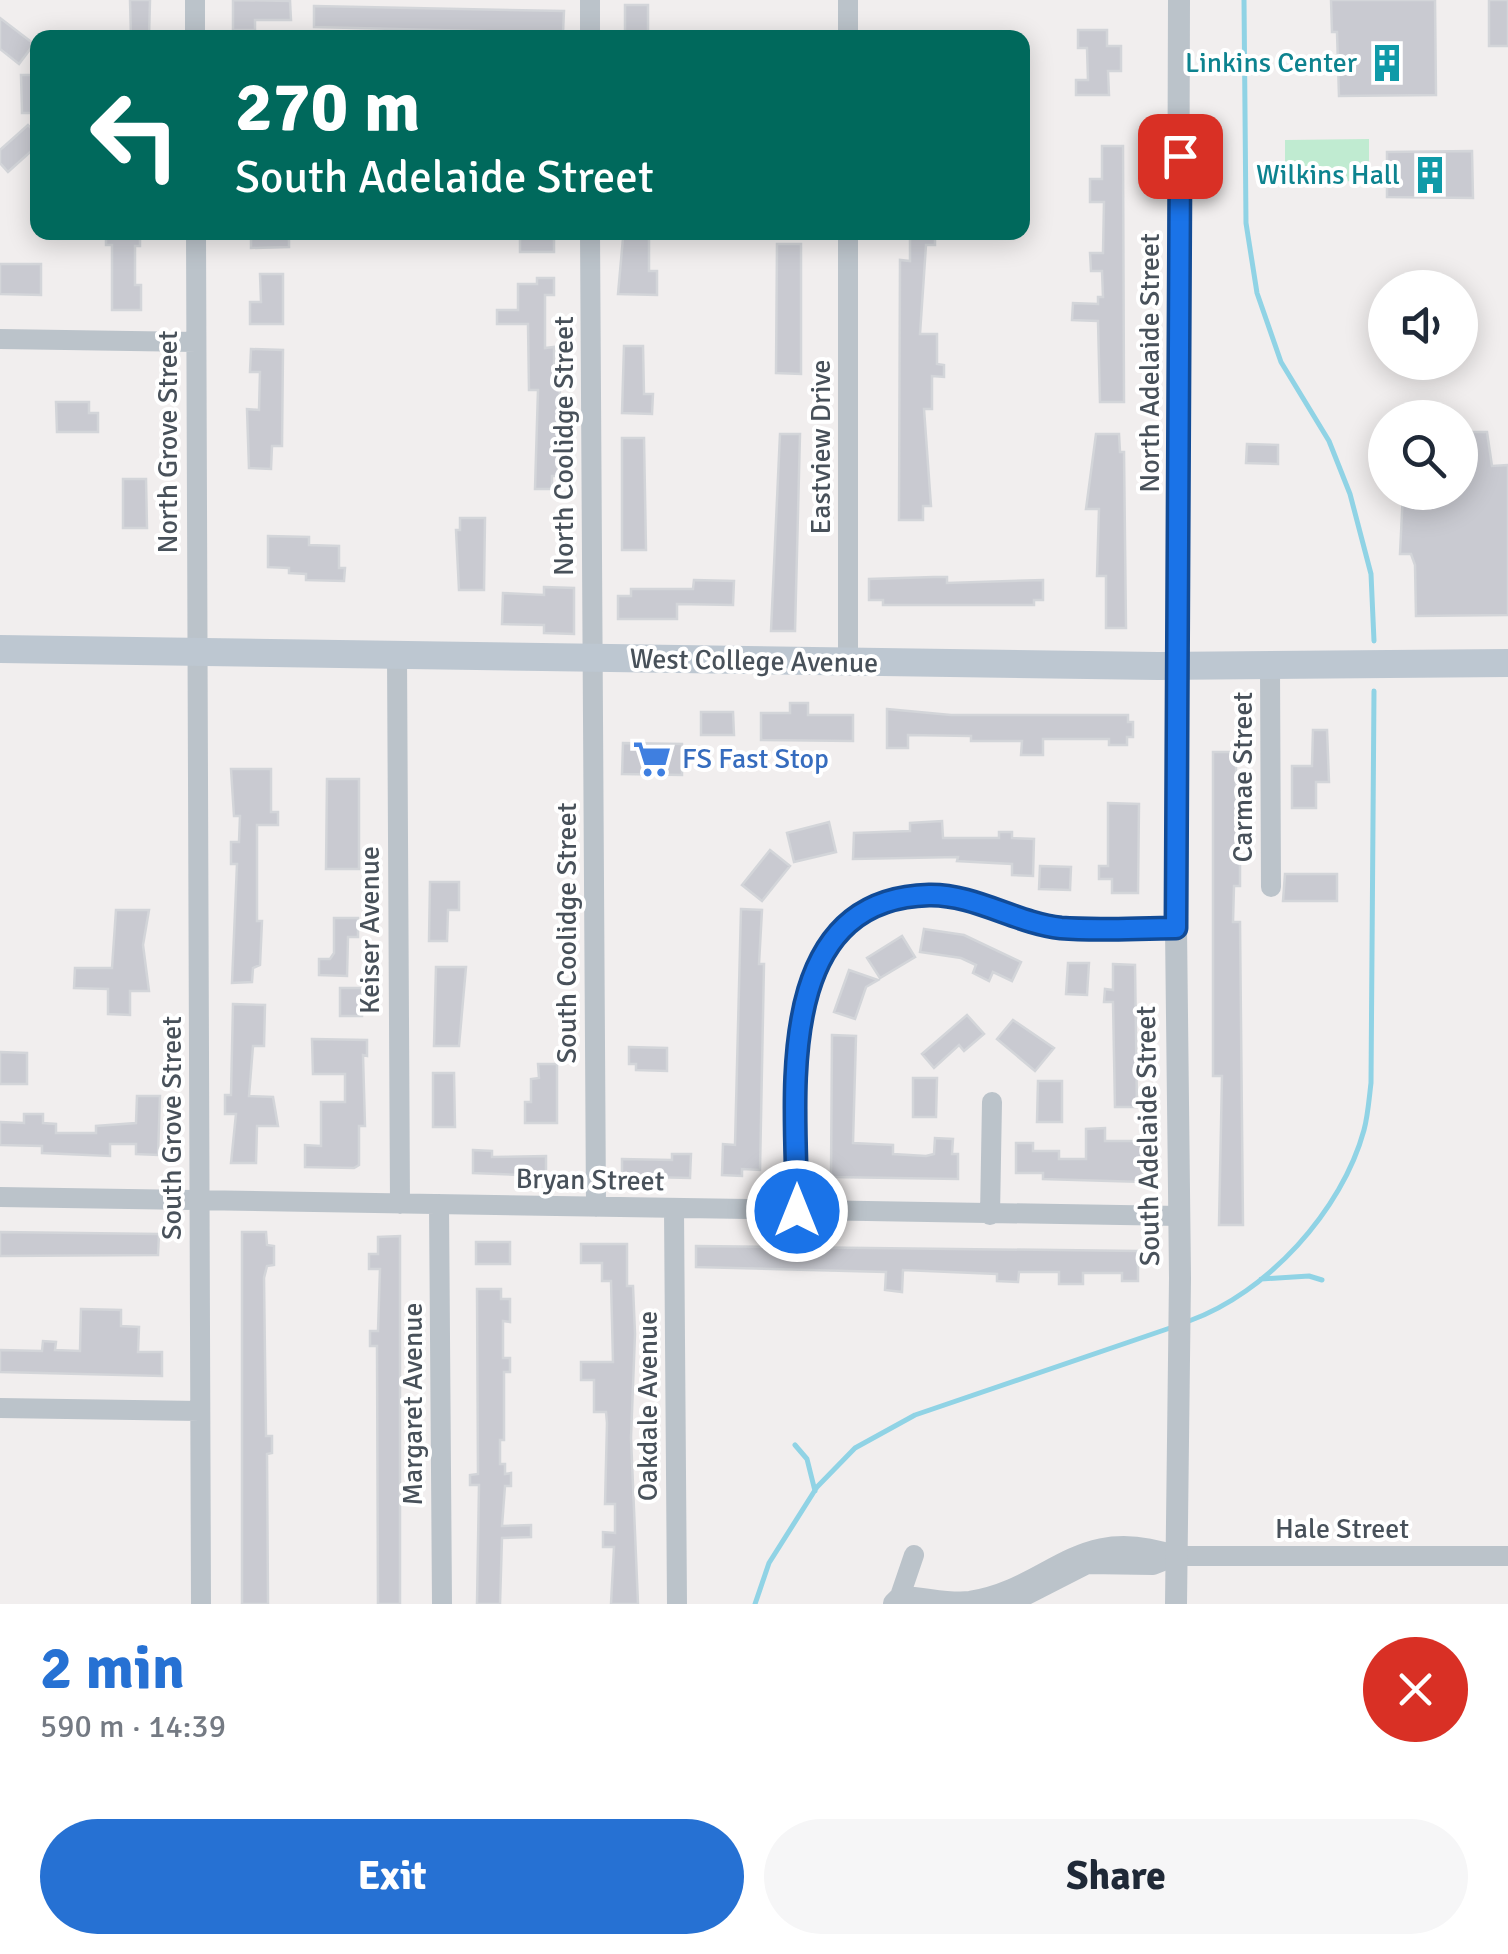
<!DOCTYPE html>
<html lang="en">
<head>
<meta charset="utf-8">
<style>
	:root { --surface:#fff; --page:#f6f6f7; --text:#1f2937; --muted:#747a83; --accent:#2671d3 }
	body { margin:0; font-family:Signika,sans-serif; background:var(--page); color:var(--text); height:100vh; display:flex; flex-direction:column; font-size:38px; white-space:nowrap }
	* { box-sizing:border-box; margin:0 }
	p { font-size:32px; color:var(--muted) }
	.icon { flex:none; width:55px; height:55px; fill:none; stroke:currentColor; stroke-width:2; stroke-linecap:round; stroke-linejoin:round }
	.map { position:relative; height:1604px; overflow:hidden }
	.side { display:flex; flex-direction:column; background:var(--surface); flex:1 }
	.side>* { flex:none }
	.guide { position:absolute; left:30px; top:30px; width:1000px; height:210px; border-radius:20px; box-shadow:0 5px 25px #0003; background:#00695c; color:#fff; overflow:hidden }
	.fabs { position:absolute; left:1368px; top:270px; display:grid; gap:20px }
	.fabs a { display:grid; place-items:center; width:110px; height:110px; border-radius:50%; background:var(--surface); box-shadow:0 5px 25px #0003; font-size:50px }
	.pin { position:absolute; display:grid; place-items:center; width:85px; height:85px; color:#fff; margin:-42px; border-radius:20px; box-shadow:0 5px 15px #0006 }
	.me { position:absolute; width:110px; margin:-55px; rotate:0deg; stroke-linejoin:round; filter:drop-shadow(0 0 8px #0008) }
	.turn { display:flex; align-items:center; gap:35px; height:210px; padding:0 40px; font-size:45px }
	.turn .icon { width:130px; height:130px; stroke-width:2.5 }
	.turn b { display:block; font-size:70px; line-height:85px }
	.round { display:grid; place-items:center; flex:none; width:105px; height:105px; border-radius:52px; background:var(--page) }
	.headline { display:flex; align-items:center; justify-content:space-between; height:170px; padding:0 40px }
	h1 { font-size:60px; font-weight:700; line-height:75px; color:var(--accent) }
	.primary-button { display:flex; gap:20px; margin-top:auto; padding:20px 40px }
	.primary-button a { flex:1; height:115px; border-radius:60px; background:var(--accent); color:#fff; font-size:40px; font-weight:700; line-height:115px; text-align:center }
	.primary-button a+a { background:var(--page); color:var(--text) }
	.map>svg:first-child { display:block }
	.green { fill:#c0ebd1 }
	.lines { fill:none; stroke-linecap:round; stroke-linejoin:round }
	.stream { stroke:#90d3e5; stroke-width:5 }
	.building { fill:#c9cad1; stroke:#d3d5d9; stroke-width:2.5 }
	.minor { stroke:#bbc3ca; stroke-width:20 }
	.tertiary { stroke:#bbc3ca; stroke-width:22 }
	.secondary { stroke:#bdc7d1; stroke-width:28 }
	.route-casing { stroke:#114b97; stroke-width:25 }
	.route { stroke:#1a73e8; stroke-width:18 }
	.labels { text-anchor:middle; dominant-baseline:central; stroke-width:8; stroke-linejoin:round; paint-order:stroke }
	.culture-label { font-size:28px; fill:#0d838f; stroke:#fff; text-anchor:end }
	.street-label { font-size:28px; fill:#48515a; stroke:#fff }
	.shop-label { font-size:28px; fill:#366cbe; stroke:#fff; text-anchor:start }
</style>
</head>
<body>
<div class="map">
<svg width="1508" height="1604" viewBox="0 0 1508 1604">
	<rect width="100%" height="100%" fill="#f1eeee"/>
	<!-- green -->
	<path class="green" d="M1369 139V181L1285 182V140Z"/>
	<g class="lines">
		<!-- stream -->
		<path class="stream" d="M1244 0 1246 223 1257 293 1281 362 1329 441 1350 494 1371 574 1374 641
			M1261 1279 1309 1276 1322 1280
			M1189 1321C1267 1293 1342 1211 1364 1130 1368 1115 1369 1099 1371 1083L1374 691
			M795 1445 807 1459 815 1491
			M755 1604 769 1563 817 1487 855 1448 915 1415 1173 1327"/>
	</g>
	<!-- building -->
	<path class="building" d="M130 0H150L149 38H131Z
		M233 0 290 1 291 20H255V30H233Z
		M1331 0H1435L1436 95 1339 96 1337 32H1332Z
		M1489 0H1508V46H1489Z
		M625 5H648V37L625 36Z
		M314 6 564 11 563 33 314 27Z
		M0 18 34 44 19 64 0 49Z
		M1078 30H1107V46H1121V71H1108L1109 95H1076V80H1088L1087 48H1078Z
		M21 75H38V113H22Z
		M28 125 38 136V145L8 172 0 163V150Z
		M1102 146H1123L1124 402H1100L1098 321 1072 320 1073 303 1098 304V297H1103L1102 271H1091L1090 253H1103L1104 202H1090V179H1102Z
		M1472 151 1473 198 1387 197V152Z
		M106 232H140V246H135V285H141V310H112V245H106Z
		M251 232H289V247L251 248Z
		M520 232H554V252H520Z
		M910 232H935V245H926L920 334H937V364L944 365V377L932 376V409H924L931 506H923V520H899L900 260 910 261Z
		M623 238H649V271H657V295L618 294Z
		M777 244H801V374L776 373Z
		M0 264H41V295L0 294Z
		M260 274H283V324H250V302H261Z
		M537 278H554V295H545V348L554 347V376L560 377 559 476H552V489H535L538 390H529L528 324H497V310H518V284H537Z
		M624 346H643L644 394H653L652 414 622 413Z
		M251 349 283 350 282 446H272L271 469 249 468 247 409 259 410 260 372H250Z
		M56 402H89V413H98V432H57Z
		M1460 432H1487L1492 466 1508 465V615L1416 616 1415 565 1411 554H1400L1403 492H1460Z
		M780 434H800L795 631H771Z
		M1096 434H1119L1120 452H1124L1126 628H1106V576H1097L1099 509H1086Z
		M622 438H644L646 550H622Z
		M1247 444 1278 445V464L1246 463Z
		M123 479H146L147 528H123Z
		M460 518H485L484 590H459L456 530H460Z
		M268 536 309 537V545L339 546V568H345L344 581 306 580V574L289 573V568L268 567Z
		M934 577H947V583L1043 580V600H1034V605H883V600H869V579Z
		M694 580 734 581 733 605 677 604V619H618V596H631V589H693Z
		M544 587 574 588V634L544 633V625L502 624 503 593 544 595Z
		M790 703H808V715H853V741L761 740V713H790Z
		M887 709 951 715H1128V722H1133V737H1127V745H1109V739H1043V755H1021L1022 741H971V736L908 735V748H887Z
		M701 712H733L734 735H701Z
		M1313 730H1327L1329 782H1316V808H1292V766H1312Z
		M623 743 682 744V775L622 774Z
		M1213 752H1236V807H1240V886H1234L1233 922H1240L1243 1225H1219L1222 1076H1213Z
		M231 769H271V812H278V825H257V921H262L260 965 253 968 252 982 232 983 237 864H231V842H239L240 816H234Z
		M327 779H359V869H326Z
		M1108 803 1139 804 1138 893H1112V879H1099V866H1108Z
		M942 821 943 838H999V832H1012V838L1034 839 1033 876 1012 875V864L957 861 958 857 853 859 854 833 910 831V823Z
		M829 822 836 852 794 862 787 833Z
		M770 850 790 866 762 901 742 885Z
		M1040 866 1071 867 1070 890 1039 889Z
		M1285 874H1337V901H1283Z
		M430 882H459V910H448L447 941H429Z
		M741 909 762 910 759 964H764L760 1170 742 1169V1176L722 1175 723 1144 735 1145Z
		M116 910H149L143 945 149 991H130V1015L108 1014V989L74 988 75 968H112Z
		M334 918H358V937H348L347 976 319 975V959H330L334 953Z
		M924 929 964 935 1021 962 1012 981 993 972 989 981 973 973 976 965 961 958 920 952Z
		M902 936 915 957 880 978 867 958Z
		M1068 963H1089L1087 995 1066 994Z
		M1113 964 1135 965 1137 1107H1115L1113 1002H1104L1105 989 1113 990Z
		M436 967H466L459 1046H434Z
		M849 970 878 980 866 987 855 1019 834 1012Z
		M340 988H362V1016H340Z
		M233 1004 265 1005 264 1046H253L249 1096 273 1097 278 1126H257L256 1163H231L236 1114H225V1095H231Z
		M967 1015 984 1034 964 1051 959 1045 934 1068 922 1054Z
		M1013 1020 1054 1048 1035 1071 997 1039Z
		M832 1035 856 1036 853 1143 893 1145V1154L926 1156 934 1154 935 1138 953 1139 952 1154H958V1179L831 1177Z
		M312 1039 367 1040V1056L363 1055 365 1126H359V1165L354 1168 305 1167V1145L321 1146V1102H345V1074H313Z
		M629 1047 667 1048V1071L636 1070V1064H629Z
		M0 1052 27 1053V1084H0Z
		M538 1064H557V1123H525V1102H531V1079L539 1078Z
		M433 1073H454L455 1127H433Z
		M913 1078H937L936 1117H913Z
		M1038 1081H1062V1122H1037Z
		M137 1096H160L158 1155 136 1154V1144H110V1156L42 1153V1146L0 1145V1122L24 1123V1114H43V1123L56 1124V1133H96V1126L136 1123Z
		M1105 1128V1141H1142L1143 1182 1043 1179V1173H1016V1143H1033V1151H1059V1159H1086V1129Z
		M473 1150 492 1151V1157L546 1156V1176L473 1173Z
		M672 1154H691L690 1178 648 1177V1183L630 1182V1177L622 1176V1159L672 1160Z
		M0 1232 159 1234 158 1255 0 1256Z
		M242 1232H266L267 1245 274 1246V1265L267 1266 264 1278 266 1436H272V1453L267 1454 268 1604H242Z
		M400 1236V1604H378L377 1346H370V1331H378L380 1269H369V1254H378V1237Z
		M476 1242H510V1264H476Z
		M581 1244H627V1286H633L635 1334 631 1438 638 1604H611L614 1547H603V1532L615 1533V1504H605L607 1423 606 1412H594V1380H581V1362H613L611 1281H602V1263H581Z
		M696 1246 1138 1251V1281H1122V1273H1083V1284H1059V1272H1019L1018 1282 997 1281V1274L903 1270 902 1292 885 1290 886 1272 696 1267Z
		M477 1289H501V1299H510V1322L503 1321V1358H510V1372H504V1440H500V1464H505V1474L511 1473V1486H505L502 1526 531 1525V1537L502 1538 500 1604H477L479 1485H470V1475L478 1474Z
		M81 1309 121 1310V1326L139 1327 138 1352H162V1376L0 1372V1350L42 1351 43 1341 56 1342 55 1350 80 1351Z"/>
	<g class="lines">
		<!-- minor -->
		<path class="minor" d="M195 0V38
			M590 0V38
			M848 38V0
			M196 232 201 1604
			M590 232 596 1207
			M848 232V662
			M0 339 196 342
			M397 656 400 1204
			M1270 667 1271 887
			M0 1197 1180 1216
			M439 1204 442 1604
			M674 1209 677 1604
			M797 1211C797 1104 768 899 929 895 974 894 1016 923 1061 927 1099 931 1138 927 1176 928
			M990 1215 992 1102
			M0 1408 200 1411
			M1176 1556H1508
			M900 1596C923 1596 947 1604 970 1601 1052 1588 1078 1521 1176 1556L1153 1565 1087 1564 1009 1604
			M893 1603 900 1596 914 1555"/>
		<!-- tertiary -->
		<path class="tertiary" d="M1176 1604 1180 1278 1176 928 1179 0"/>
		<!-- secondary -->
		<path class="secondary" d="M0 649 1158 666 1508 663"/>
	</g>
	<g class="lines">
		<!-- route casing -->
		<g class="route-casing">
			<path id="route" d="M797 1211C797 1103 768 899 929 895 974 894 1016 923 1061 928 1099 931 1138 928 1176 928L1180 156"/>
		</g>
		<!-- route -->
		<use href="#route" class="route"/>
	</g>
	<!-- icons -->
	<defs>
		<g id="building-bare" transform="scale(3)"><path d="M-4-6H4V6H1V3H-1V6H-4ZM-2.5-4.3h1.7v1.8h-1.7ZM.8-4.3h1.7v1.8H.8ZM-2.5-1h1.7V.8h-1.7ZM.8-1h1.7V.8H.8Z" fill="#0f9aa8" stroke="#fff" stroke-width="2.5" paint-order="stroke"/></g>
		<g id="supermarket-bare" transform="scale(3)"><path d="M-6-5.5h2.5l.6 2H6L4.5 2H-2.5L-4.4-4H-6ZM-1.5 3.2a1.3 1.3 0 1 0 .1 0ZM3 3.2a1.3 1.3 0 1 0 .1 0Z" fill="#3f7fe0" stroke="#fff" stroke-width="2.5" paint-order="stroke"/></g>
	</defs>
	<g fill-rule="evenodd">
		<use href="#building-bare" x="1387" y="63"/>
		<use href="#building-bare" x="1430" y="175"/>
		<use href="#supermarket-bare" x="652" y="759"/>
	</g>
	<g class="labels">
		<!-- culture labels -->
		<g class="culture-label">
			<text x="1357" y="63">Linkins Center</text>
			<text x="1400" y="175">Wilkins Hall</text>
		</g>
		<!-- street labels -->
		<g class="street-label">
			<text transform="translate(1150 363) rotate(-90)">North Adelaide Street</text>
			<text transform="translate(168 442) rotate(-90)">North Grove Street</text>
			<text transform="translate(564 446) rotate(-90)">North Coolidge Street</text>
			<text transform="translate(821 447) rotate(-90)">Eastview Drive</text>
			<text transform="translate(754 661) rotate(1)">West College Avenue</text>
			<text transform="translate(1243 777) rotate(-90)">Carmae Street</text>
			<text transform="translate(370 930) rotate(-90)">Keiser Avenue</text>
			<text transform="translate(567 933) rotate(-90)">South Coolidge Street</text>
			<text transform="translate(172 1128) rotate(-90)">South Grove Street</text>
			<text transform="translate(1148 1136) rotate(-91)">South Adelaide Street</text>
			<text transform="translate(590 1180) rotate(1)">Bryan Street</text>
			<text transform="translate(413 1404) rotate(-90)">Margaret Avenue</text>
			<text transform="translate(648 1406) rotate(-90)">Oakdale Avenue</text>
			<text x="1342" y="1529">Hale Street</text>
		</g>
		<!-- shop labels -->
		<g class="shop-label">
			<text x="682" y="759">FS Fast Stop</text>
		</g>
	</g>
</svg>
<div class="fabs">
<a><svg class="icon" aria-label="sound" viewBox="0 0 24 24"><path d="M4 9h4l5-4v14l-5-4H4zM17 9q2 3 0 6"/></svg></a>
<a><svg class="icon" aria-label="search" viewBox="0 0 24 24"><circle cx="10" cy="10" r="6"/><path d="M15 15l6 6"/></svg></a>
</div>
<div class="pin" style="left:1180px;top:156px;background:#d93025"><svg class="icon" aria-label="arrive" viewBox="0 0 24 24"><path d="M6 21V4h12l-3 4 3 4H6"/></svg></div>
<svg class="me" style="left:797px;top:1211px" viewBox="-20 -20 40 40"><circle r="17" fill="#1a73e8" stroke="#fff" stroke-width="3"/><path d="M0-11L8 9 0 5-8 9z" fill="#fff"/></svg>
<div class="guide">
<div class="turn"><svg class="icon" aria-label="left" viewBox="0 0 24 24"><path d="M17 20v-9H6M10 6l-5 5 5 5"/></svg><div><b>270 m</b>South Adelaide Street</div></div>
</div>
</div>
<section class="side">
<div class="headline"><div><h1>2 min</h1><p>590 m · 14:39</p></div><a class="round" style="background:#d93025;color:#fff"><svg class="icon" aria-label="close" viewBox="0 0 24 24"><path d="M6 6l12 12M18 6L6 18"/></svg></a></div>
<div class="primary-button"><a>Exit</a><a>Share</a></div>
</section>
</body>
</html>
